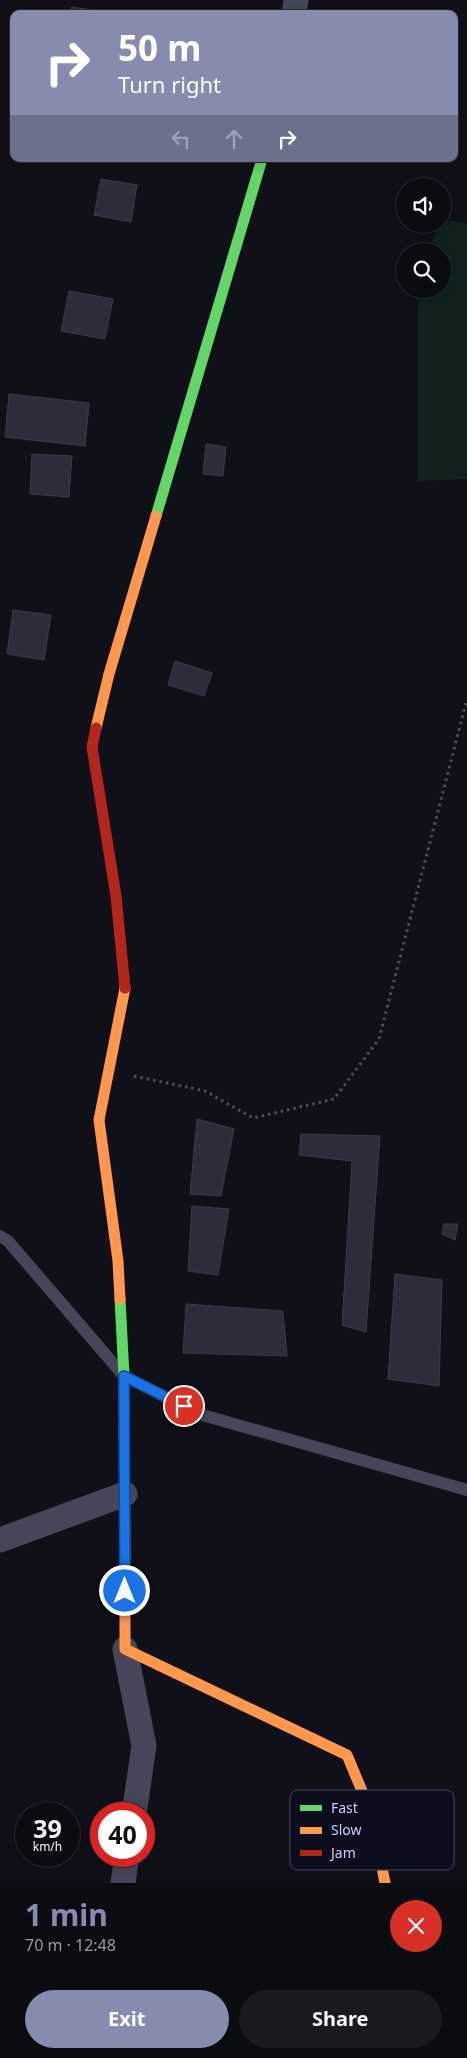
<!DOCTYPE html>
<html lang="en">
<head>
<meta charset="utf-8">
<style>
	:root { --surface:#0b0c12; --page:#191a20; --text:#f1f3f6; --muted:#9a9b9f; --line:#2b2c32; --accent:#878cae }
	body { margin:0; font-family:"Noto Sans",sans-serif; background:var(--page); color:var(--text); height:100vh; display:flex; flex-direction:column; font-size:19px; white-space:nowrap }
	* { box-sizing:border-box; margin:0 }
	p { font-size:16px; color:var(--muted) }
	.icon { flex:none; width:28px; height:28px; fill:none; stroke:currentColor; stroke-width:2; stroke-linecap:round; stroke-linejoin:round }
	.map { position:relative; height:1883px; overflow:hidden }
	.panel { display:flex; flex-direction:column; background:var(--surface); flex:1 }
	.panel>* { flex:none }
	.guide { position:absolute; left:10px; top:10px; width:448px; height:152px; border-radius:10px; box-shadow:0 2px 12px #0003,0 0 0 1px var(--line); background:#878cae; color:#fff; overflow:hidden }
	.fabs { position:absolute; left:396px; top:178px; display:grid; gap:10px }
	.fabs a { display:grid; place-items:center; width:55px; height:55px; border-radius:50%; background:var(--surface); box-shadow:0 2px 12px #0003,0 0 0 1px var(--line); font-size:25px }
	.speed { position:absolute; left:15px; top:1802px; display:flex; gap:10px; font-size:25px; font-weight:700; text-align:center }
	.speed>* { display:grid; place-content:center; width:65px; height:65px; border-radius:50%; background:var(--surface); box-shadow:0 2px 12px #0003,0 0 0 1px var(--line); line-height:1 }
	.speed small { font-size:12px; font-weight:400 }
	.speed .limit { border:8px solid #d22; background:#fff; color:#111 }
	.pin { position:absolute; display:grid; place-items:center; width:42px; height:42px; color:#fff; margin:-21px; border:2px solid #fff; border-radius:50%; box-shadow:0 1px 5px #0007 }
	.me { position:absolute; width:55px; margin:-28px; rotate:0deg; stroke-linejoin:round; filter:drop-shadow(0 0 4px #0008) }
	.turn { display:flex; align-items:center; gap:18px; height:105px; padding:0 25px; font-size:22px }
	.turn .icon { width:65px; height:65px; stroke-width:2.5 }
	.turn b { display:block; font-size:35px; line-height:42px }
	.lanes { display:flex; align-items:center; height:48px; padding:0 25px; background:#0003; justify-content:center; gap:25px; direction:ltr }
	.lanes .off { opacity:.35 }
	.round { display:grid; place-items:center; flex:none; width:52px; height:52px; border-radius:26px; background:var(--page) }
	.headline { display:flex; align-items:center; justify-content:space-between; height:85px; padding:0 25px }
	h1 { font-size:30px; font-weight:700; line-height:38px; color:var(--accent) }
	.cta { display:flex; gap:10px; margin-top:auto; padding:10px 25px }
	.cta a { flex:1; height:58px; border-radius:30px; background:var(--accent); color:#fff; font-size:20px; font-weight:700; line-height:58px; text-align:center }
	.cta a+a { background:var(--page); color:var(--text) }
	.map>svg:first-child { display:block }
	.green { fill:#0f221e }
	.building { fill:#2c2d3b; stroke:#393a4d }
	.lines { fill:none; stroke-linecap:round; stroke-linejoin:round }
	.path { stroke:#43545b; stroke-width:3; stroke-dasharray:2.5 4; stroke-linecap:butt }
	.lane { stroke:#444759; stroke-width:12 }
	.street { stroke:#444759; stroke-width:25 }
	.fast { stroke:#63d668; stroke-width:11 }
	.slow { stroke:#ff974d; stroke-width:11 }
	.jam { stroke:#b3261e; stroke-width:11 }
	.route-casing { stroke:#114b97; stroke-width:12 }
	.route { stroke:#1a73e8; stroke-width:9 }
	.key { fill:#0b0c1c; stroke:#434660; stroke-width:1 }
	.key-label { font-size:14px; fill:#c7cefe }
</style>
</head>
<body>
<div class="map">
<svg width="467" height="1883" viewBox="0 0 467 1883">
	<rect width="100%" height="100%" fill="#0f1018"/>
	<!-- green -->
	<path class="green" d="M443 220 467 223V479L418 481V292L419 289H442V251H430L438 224H442Z"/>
	<!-- building -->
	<path class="building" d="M71 7 94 10 93 14H70Z
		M101 179 137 185 131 222 94 215Z
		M69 291 113 299 105 339 61 331Z
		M9 394 89 403 85 446 5 437Z
		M206 444 226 447 223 476 203 474Z
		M32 454 72 456 69 497 30 494Z
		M13 610 51 615 44 660 7 654Z
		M175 661 212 673 204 696 168 685Z
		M197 1119 234 1129 221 1196 190 1194Z
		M301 1134 380 1136 366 1332 342 1325 352 1161 299 1155Z
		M192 1206 229 1209 218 1275 188 1271Z
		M444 1224H458L455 1240 442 1234Z
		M395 1274 442 1280 439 1386 388 1379Z
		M186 1304 283 1311 287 1356 183 1353Z"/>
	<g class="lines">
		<!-- path -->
		<path class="path" d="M134 1076 205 1091 253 1118 334 1099 379 1039 467 699"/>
		<!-- lane -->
		<path class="lane" d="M0 1236 8 1241 124 1376 199 1414 467 1490"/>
		<!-- street -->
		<path class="street" d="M294 14 296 0
			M0 1540 125 1494
			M125 1649 144 1746 134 1814
			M123 1883 127 1856"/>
		<!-- fast -->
		<path class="fast" d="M156 516 262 159
			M120 1299 124 1376 125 1576"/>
		<!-- slow -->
		<path class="slow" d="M96 728 109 674 156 516
			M120 1299 118 1261 99 1120 125 988
			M125 1576V1649L347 1755 372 1815 385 1883"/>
		<!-- jam -->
		<path class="jam" d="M96 728 92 747 116 896 125 988"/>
	</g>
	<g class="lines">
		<!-- route casing -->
		<g class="route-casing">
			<path id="route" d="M125 1591 124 1376 184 1406"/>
		</g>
		<!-- route -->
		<use href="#route" class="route"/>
	</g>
	<!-- legend -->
	<rect x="290" y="1790" width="164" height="80" rx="8" class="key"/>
	<rect x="300" y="1805" width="22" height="6" fill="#63d668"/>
	<rect x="300" y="1827" width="22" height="7" fill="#ff974d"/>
	<rect x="300" y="1850" width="22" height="6" fill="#b3261e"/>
	<g class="key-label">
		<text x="331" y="1813">Fast</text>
		<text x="331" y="1835">Slow</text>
		<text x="331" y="1858">Jam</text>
	</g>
</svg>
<div class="fabs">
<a><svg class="icon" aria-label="sound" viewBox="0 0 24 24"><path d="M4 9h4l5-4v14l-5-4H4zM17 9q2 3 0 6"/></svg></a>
<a><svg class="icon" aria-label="search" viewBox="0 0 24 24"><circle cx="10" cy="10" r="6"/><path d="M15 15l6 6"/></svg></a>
</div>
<div class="speed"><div>39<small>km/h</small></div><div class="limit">40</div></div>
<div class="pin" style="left:184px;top:1406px;background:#d93025"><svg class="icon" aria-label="arrive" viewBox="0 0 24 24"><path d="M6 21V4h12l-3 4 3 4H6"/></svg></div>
<svg class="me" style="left:125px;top:1591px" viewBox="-20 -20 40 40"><circle r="17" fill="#1a73e8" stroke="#fff" stroke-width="3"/><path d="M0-11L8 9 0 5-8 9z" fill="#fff"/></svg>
<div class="guide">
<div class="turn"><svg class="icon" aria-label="right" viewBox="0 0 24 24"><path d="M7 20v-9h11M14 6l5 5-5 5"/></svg><div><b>50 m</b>Turn right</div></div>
<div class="lanes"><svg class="icon off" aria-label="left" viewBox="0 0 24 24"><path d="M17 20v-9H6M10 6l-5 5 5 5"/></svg><svg class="icon off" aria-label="ahead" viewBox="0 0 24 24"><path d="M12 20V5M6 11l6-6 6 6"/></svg><svg class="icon" aria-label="right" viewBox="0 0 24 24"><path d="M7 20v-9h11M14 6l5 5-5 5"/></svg></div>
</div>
</div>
<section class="panel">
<div class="headline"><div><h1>1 min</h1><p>70 m · 12:48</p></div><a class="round" style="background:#d93025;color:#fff"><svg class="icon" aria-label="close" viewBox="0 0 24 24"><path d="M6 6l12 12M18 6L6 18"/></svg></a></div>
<div class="cta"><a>Exit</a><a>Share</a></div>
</section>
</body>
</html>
